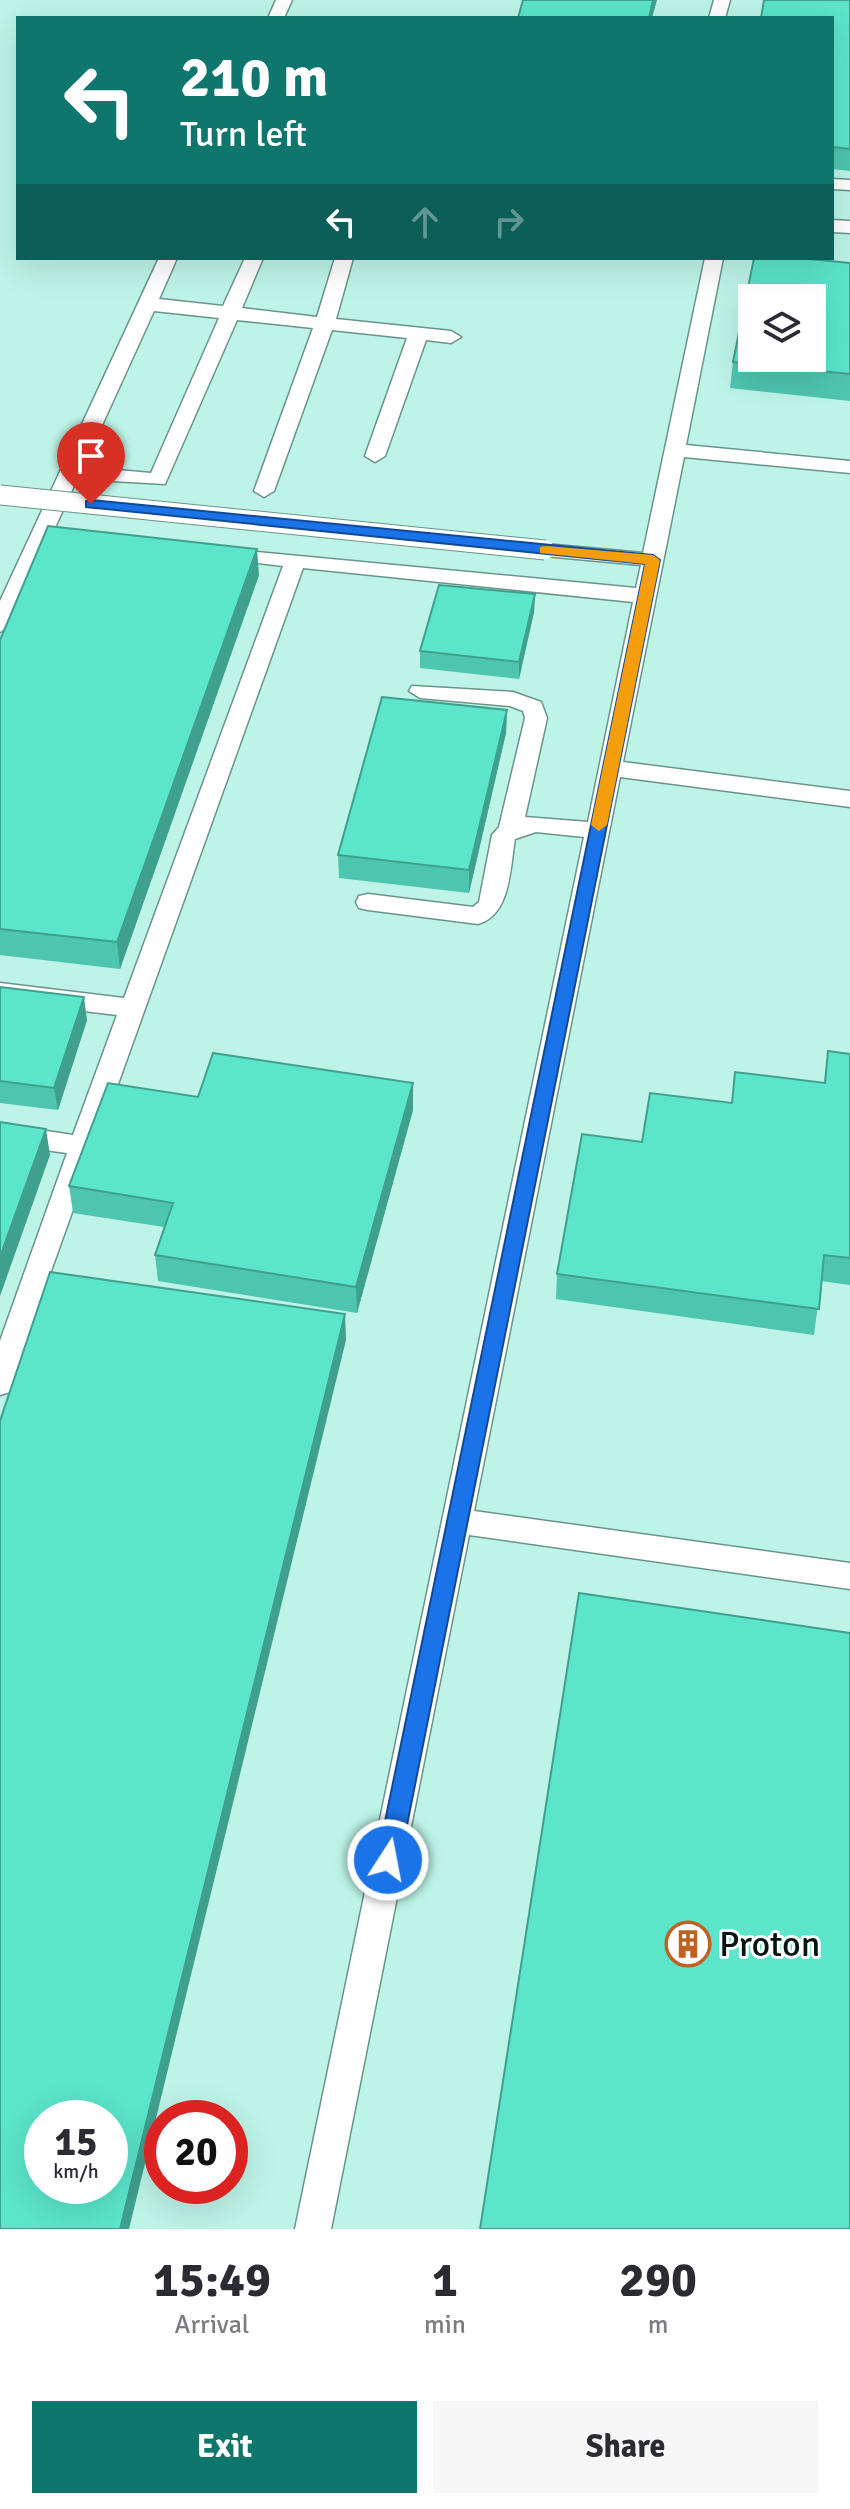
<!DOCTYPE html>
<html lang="en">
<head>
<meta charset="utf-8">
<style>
	:root { --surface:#fff; --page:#f7f7f7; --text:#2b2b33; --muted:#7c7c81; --accent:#0f766e }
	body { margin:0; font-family:Signika,sans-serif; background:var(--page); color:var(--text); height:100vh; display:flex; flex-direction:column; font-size:30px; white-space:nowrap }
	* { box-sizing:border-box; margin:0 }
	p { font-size:26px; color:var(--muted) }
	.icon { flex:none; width:44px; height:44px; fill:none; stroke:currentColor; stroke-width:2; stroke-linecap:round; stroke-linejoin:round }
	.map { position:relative; height:2229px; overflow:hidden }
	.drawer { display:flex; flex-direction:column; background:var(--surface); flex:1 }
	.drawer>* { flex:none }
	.hud { position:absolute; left:16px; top:16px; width:818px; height:244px; border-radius:0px; box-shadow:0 8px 32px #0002; background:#0f766e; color:#fff; overflow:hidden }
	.controls { position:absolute; left:738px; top:284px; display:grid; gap:16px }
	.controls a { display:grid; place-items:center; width:88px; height:88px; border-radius:0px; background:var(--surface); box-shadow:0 8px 32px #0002; font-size:40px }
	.speed { position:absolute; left:24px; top:2100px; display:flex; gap:16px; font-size:40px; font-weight:700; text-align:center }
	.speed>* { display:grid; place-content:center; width:104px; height:104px; border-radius:50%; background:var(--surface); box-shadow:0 8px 32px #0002; line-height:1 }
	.speed small { font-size:20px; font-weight:400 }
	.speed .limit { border:12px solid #d22; background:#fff; color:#111 }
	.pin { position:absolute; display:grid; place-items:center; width:68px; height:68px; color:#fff; margin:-82px -34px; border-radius:50% 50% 50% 0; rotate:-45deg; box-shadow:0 0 8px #0007 }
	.pin .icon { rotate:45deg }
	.me { position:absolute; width:88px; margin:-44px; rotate:11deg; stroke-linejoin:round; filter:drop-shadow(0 0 6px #0008) }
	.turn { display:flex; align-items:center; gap:28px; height:168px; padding:0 32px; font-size:36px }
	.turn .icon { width:104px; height:104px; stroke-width:2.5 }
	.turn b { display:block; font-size:56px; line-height:68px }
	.lanes { display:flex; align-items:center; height:76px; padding:0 32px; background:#0003; justify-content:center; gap:40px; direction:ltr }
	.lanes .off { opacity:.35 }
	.eta { display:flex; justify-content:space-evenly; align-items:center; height:136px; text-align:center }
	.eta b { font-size:48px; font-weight:700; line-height:56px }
	.action { display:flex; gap:16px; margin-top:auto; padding:16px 32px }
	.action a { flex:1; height:92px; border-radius:0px; background:var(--accent); color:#fff; font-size:32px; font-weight:700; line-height:92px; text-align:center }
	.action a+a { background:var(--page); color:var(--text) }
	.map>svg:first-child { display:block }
	.built { fill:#bdf4e7; fill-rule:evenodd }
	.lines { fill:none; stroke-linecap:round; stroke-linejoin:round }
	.service-casing { stroke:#6a948b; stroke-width:3 }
	.service { fill:#fff; fill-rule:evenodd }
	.service-bridge-casing { stroke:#6a948b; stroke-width:21; stroke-linecap:butt }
	.service-bridge { stroke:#fff; stroke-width:19 }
	.wall { fill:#4ec5af }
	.shaded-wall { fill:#40a08e }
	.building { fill:#5be5cb; stroke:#40a08e; stroke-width:2; fill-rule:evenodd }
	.route { fill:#1a73e8; stroke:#114b97; stroke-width:2 }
	.slow { fill:#f59e0b }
	.labels { text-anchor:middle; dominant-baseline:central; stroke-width:6; stroke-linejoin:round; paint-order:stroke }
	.near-poi-label { font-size:36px; fill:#041410; stroke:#fff; text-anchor:start }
</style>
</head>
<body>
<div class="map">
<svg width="850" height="2229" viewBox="0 0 850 2229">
	<rect width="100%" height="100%" fill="#d1fff4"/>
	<!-- built -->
	<path class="built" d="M0 0H850V2229H0ZM18 18H832V258H18ZM752 298H812V358H752ZM42 2118H110V2186H42ZM162 2118H230V2186H162Z"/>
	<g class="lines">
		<!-- service casing -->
		<g class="service-casing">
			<path id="service" d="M276 0H292L284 18H268Z
				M714 0H730L725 18H709Z
				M832 179 850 180V190L832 189Z
				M832 220 850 221V233L832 232Z
				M159 258H177L159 299 223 306 245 258H263L242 308 317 317 335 258H353L336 319 451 331 461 337 451 343 426 340 385 456 375 462 365 456 407 338 332 330 274 491 264 497 254 491 313 328 237 320 165 484 77 479 11 625 0 632V601ZM154 311 219 318 151 473 83 467Z
				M705 258H723L686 445 850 461V473L684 457 623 762 850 791V807L620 777 474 1511 850 1563V1589L469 1535 331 2229H295L584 837 536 832 515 839C510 867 511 915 478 924L368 910 359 908 356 902 359 896 368 894 473 907 479 902 492 835 499 827 525 718 523 711 510 706 420 698 409 691 412 686 513 692 541 702 547 718 525 817 588 822 633 602 303 568 51 1271 14 1384 10 1392 0 1395V1341L67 1153 0 1144V1124L73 1135 117 1015 0 1001V983L124 998 283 566 215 558 212 553 215 548 636 588 641 565 545 556 534 550 545 544 643 553Z"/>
		</g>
		<!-- service -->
		<use href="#service" class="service"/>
		<!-- service-bridge casing -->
		<g class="service-bridge-casing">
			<path id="service-bridge" d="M0 495 545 550"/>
		</g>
		<!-- service-bridge -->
		<use href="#service-bridge" class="service-bridge"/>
	</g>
	<!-- wall -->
	<path class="wall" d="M850 0V171L832 169V18Z
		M850 263V401L730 388 733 362Z
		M259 575 120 969 0 955V640Z
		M535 594 534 612 519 679 420 668V651Z
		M507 710 506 733 469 893 339 878 338 855Z
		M0 987 87 1020 58 1110 0 1103Z
		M828 1051 850 1054V1285L821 1281 814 1335 556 1299 557 1274 642 1142 732 1103 824 1083Z
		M413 1083V1110L357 1313 158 1281 155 1255 164 1227 73 1213 69 1186 198 1097Z"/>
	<!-- shaded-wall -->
	<path class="shaded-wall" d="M653 0H657L652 18H649Z
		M257 549 259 575 120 969 117 942Z
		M535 594 534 612 519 679V662Z
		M507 710 506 733 469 893V870Z
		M84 997 87 1020 58 1110 54 1088Z
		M413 1083V1110L357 1313 356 1287Z
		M46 1129 50 1155 0 1296V1257Z
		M345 1314 346 1340 129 2229H120Z"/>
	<!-- building -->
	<path class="building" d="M523 0H653L649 18H518Z
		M764 0H850V149L832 147V18H761Z
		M754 258H799L850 263V374L733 362ZM752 298H812V358H752Z
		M48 526 257 549 117 942 0 929V640Z
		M439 585 535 594 519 662 420 651Z
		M382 697 507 710 469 870 338 855Z
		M0 987 84 997 54 1088 0 1081Z
		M828 1051 850 1054V1258L824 1255 819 1309 557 1274 582 1134 642 1142 650 1093 732 1103 735 1072 825 1083Z
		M213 1053 413 1083 356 1287 155 1255 173 1203 69 1186 108 1083 198 1097Z
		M0 1122 46 1129 0 1257Z
		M50 1272 345 1314 120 2229H0V1421ZM42 2118H110V2186H42Z
		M579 1593 850 1633V2229H480Z"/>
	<!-- route -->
	<path class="route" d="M91 500 653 555 660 560 400 1860 396 1867 388 1870 380 1867 377 1860 645 564 86 507V501Z"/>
	<!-- slow -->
	<path class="slow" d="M546 546 653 555 660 560 607 825 599 831 591 825 645 564 540 553V547Z"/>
	<!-- icons -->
	<defs>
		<g id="building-ring" transform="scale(2.3)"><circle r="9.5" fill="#fff" stroke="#c26021" stroke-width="1.5"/><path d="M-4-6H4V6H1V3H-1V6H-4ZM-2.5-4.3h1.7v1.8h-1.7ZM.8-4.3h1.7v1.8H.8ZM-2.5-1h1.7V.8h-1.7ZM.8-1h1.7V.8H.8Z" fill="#c26021"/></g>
	</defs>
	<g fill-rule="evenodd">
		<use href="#building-ring" x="688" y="1944"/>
	</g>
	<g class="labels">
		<!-- near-poi labels -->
		<g class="near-poi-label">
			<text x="719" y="1944">Proton</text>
		</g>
	</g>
</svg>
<div class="controls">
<a><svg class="icon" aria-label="layers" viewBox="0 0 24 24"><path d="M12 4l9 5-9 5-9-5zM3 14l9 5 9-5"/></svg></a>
</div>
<div class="speed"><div>15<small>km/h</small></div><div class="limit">20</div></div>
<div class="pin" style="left:91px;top:504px;background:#d93025"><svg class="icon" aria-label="arrive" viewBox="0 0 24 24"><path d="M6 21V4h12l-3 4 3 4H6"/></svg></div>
<svg class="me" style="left:388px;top:1860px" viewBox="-20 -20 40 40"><circle r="17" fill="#1a73e8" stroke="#fff" stroke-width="3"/><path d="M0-11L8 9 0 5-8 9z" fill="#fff"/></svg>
<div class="hud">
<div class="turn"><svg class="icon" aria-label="left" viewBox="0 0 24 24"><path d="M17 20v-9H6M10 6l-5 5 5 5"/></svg><div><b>210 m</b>Turn left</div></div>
<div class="lanes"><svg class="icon" aria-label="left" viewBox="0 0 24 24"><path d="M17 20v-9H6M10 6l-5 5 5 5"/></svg><svg class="icon off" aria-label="ahead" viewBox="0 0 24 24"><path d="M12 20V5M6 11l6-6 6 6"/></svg><svg class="icon off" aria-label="right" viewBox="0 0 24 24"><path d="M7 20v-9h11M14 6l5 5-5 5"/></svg></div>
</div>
</div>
<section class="drawer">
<div class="eta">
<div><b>15:49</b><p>Arrival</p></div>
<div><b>1</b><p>min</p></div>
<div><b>290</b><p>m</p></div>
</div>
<div class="action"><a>Exit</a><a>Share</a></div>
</section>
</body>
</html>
